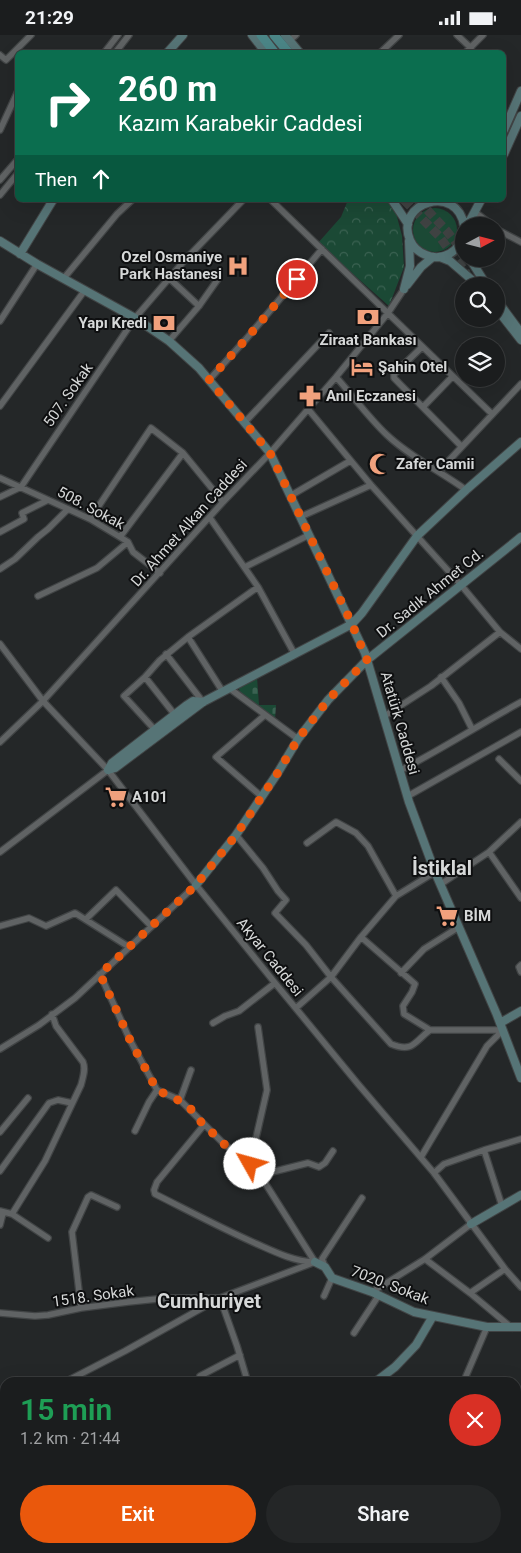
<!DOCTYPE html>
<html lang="en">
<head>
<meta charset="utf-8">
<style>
	:root { --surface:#1b1d1e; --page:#242627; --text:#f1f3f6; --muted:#a0a2a4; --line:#393b3c; --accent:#ea580c }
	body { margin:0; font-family:Roboto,sans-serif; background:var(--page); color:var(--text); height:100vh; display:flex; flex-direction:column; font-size:19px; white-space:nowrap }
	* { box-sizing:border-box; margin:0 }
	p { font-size:16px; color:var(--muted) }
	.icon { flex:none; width:28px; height:28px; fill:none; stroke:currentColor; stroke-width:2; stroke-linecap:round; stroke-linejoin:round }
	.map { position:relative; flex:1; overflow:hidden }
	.panel { position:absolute; left:0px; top:1342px; width:521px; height:176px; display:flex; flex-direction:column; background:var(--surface); border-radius:15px 15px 0 0; box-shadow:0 5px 20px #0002,0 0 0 1px var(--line) }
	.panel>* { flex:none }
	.banner { position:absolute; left:15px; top:15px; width:491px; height:152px; border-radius:8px; box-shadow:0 5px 20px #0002,0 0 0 1px var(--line); background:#0b6e4f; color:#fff; overflow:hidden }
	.needle { width:32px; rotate:83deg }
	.tools { position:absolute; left:455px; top:182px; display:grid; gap:10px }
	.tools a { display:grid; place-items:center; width:50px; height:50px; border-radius:50%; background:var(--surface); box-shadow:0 5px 20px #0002,0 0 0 1px var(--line); font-size:25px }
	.pin { position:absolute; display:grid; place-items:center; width:42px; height:42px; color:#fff; margin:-21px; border:2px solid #fff; border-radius:50%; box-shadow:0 1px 5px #0007 }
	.me { position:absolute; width:55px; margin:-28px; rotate:308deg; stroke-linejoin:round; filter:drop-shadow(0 0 4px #0008) }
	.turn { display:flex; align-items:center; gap:18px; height:105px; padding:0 20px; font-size:22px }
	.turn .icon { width:65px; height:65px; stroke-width:2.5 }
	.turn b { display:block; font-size:35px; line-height:42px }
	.then { display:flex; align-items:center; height:48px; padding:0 20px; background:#0003; gap:10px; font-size:19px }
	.round { display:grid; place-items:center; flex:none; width:52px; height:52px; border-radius:26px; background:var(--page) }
	.summary { display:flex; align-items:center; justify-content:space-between; height:85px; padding:0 20px }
	h1 { font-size:30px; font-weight:600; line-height:38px; color:#1e9e55 }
	.cta { display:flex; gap:10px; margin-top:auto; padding:10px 20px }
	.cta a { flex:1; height:58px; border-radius:30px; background:var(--accent); color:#fff; font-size:20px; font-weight:600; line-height:58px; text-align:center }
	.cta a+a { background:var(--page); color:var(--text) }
	.status { display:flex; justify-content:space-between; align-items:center; height:35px; padding:0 25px; background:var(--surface); direction:ltr }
	.status svg { height:14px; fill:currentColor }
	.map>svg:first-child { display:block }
	.grass { fill:#1b4935 }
	.cemetery { fill:url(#cemetery-stones) }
	.park { fill:url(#park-crowns) }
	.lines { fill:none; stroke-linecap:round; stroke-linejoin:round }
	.primary-tunnel { stroke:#3f4242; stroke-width:9; stroke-dasharray:9 4.5; stroke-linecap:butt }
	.street-casing { stroke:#414445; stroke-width:8 }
	.secondary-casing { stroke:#414445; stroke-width:10 }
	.primary-casing { stroke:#414445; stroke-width:11 }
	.street { stroke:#606364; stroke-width:5.5 }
	.secondary { stroke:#567476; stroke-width:8 }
	.primary { stroke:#4b8687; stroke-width:9 }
	.route { stroke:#ea580c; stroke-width:9; stroke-dasharray:0 16.2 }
	.labels { text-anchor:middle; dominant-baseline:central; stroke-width:4; stroke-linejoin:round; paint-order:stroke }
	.poi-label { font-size:15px; font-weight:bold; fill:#d6d8d8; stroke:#0e0f10; text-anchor:start }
	.street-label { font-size:15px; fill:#d6d8d8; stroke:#0e0f10 }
	.district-label { font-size:20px; font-weight:bold; fill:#d6d8d8; stroke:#0e0f10 }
</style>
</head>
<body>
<div class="status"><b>21:29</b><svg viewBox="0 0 49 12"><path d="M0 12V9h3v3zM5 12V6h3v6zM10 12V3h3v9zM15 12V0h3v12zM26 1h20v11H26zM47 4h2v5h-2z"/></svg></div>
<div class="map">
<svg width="521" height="1518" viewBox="0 0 521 1518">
	<defs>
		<pattern id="cemetery-stones" width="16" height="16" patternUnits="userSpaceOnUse" patternTransform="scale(1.25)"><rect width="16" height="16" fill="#1b4935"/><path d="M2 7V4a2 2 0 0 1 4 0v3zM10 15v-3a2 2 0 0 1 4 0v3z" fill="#3b6252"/></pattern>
		<pattern id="park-crowns" width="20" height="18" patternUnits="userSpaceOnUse" patternTransform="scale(1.25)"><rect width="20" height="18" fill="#1b4935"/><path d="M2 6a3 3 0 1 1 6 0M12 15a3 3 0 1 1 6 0" fill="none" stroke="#3b6252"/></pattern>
	</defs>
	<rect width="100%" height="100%" fill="#242728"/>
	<!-- grass -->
	<path class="grass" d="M413 195a22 22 0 1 1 44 0a22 22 0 1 1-44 0Z"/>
	<!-- cemetery -->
	<path class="cemetery" d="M257 642 259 670H276L275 685 246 664 239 655 240 650Z"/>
	<!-- park -->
	<path class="park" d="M348 165H386L396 178 402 201 404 232 389 271 318 208 341 182Z"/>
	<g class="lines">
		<!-- primary-tunnel -->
		<path class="primary-tunnel" d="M404 165 439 201 467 239
			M418 165 446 195 464 218"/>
		<!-- street casing -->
		<g class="street-casing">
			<path id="street" d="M457 0 471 13
				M289 6 296 0
				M104 18 118 0
				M115 18 129 0
				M380 18 399 0
				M465 18 483 0
				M0 20 6 25 31 0
				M0 95 18 56
				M0 145 18 124
				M0 160 18 138
				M271 165 491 378
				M475 177 493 191
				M496 194 521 207
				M64 243 117 179 132 165
				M169 243 199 271
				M0 286 37 229
				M169 306 199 271 218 244
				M422 312 394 339V343L461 411
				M336 342C353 361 369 383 387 400 410 422 440 436 466 455
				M209 345 247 303 322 214
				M0 371 85 255
				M423 372 452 342
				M308 374 371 450 461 550 500 597 521 614
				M245 387 329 298
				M439 436 521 349
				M0 443 90 484 120 502 128 507 133 517 160 538
				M290 461 350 426
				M0 462 21 452 135 283 184 226 243 165
				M300 482 371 450
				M210 483 258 552 294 618
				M90 484 151 393 183 418 223 467
				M0 497 24 484 22 478 48 465
				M120 502 183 418
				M245 532 309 500
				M0 534 15 524 38 502 48 494 68 474
				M38 561 97 533 128 507
				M188 602 258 552
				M0 609 43 666 108 735 196 850 275 948 358 1049 434 1138 505 1234 521 1252
				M166 619 203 667
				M145 642 175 680
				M441 642 459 668 472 694
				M229 653 298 704
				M383 682 431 651 500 597
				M155 695 124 661 145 642 160 625 188 602 223 657
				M0 707 43 666 223 467 270 418 336 342 388 278 404 254
				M499 724 521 746
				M399 736C441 715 480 689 521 667
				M261 761 216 722 265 680
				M408 761 521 697
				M236 800 263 833 278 856 286 865 275 878 306 910 331 942 391 1009C413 1018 414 1007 430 995
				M307 808 336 787 356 798 368 811 396 861
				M0 817 108 735
				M489 817 521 863
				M441 849 489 817 521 787
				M86 884 116 855 151 891
				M0 891 29 883 46 891 75 878 129 912
				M361 902 415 949 412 957 403 971 404 979 430 995H503
				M521 930 519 932 521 937
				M401 938 424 914 459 892
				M100 939 130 1005 157 1055 180 1065 224 1109 250 1129 260 1140 315 1227
				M296 973 331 942 361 902 396 861 435 837
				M213 988 225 981 239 976 275 948
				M0 1014 39 990 75 963 196 850
				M180 1065 191 1035
				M204 1090 157 1147 154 1155 155 1159C189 1176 223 1194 257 1209 275 1217 293 1226 313 1227
				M135 1096 149 1067 157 1055
				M0 1097 28 1063
				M421 1122 487 1011 502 996
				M250 1129 267 1055 258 992
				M0 1136 49 1068 58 1065 72 1068
				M434 1138 444 1129 484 1115
				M260 1140 308 1128 319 1132 325 1128 333 1116
				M502 1171 484 1115 521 1104
				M0 1176 12 1179 48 1203
				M12 1179 45 1126 81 1050C83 1042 86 1034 83 1027L56 991 52 979
				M0 1190 3 1178
				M425 1224 470 1258 512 1293
				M325 1232 322 1224 362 1163
				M372 1257 425 1224 471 1189
				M470 1258 505 1234
				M324 1261 332 1243
				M81 1273 72 1197 88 1162 91 1160 117 1172
				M0 1278 35 1281 48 1280 81 1273 128 1267 167 1263H220L237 1311 248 1348
				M354 1298 379 1260
				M200 1341 240 1320
				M63 1348 125 1316 220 1263 315 1227
				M463 1348 487 1292
				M0 1382 5 1380
				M516 1396 521 1394
				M0 1428 5 1426
				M516 1470 521 1466
				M0 1485 5 1499
				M516 1502 521 1497
				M11 1514 12 1518
				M127 1514 130 1518
				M216 1514 220 1518
				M297 1514 300 1518
				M402 1514 406 1518
				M477 1514 480 1518
				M72 1518 76 1514
				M282 1518 292 1514
				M463 1518 468 1514
				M502 1518 506 1514"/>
		</g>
		<!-- secondary casing -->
		<g class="secondary-casing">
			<path id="secondary" d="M252 0 266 18
				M285 0 300 18
				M167 18 183 0
				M504 95 521 56
				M504 119 521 81
				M392 165 408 189
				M467 191 481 165
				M464 199C460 216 443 227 426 220 418 217 413 212 410 205 394 167 458 148 464 191
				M0 206 37 229 135 283 169 306 199 333 270 418 365 618 409 767 435 837 497 980 521 1043
				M20 219 53 165
				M440 222 450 226 479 251
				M470 224 487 251
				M407 250 421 232 433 222
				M404 254 410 231 409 206
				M496 264 521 298
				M496 273 521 305
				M108 735 115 733 203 667 352 589 362 578 417 501 466 455 521 407
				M108 735 112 728 187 670 193 666 203 667
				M196 850 236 800 277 739 298 704 328 665 367 625 521 502
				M500 988 521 976
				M471 1189 521 1160
				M315 1227 325 1232 332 1243 372 1257 414 1277 487 1292H521
				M374 1348 395 1332 416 1310 433 1281
				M181 1518 184 1514"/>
		</g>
		<!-- primary casing -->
		<g class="primary-casing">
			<path id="primary" d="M261 0 275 18
				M274 0 289 18"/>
		</g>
		<!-- street -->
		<use href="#street" class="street"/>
		<!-- secondary -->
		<use href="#secondary" class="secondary"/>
		<!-- primary -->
		<use href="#primary" class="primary"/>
	</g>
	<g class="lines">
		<!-- route -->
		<path class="route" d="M250 1129 224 1109 198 1084 192 1075 180 1066 157 1055 130 1005 100 939 196 850 236 800 277 739 298 704 328 665 367 625 352 589 270 418 209 345 247 303 297 244"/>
	</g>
	<!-- icons -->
	<defs>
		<g id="hospital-bare" transform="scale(1.725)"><path d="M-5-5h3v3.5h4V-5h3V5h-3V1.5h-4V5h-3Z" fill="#f1a17d" stroke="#0e0f10" stroke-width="2.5" paint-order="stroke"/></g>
		<g id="bank-bare" transform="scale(1.725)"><path d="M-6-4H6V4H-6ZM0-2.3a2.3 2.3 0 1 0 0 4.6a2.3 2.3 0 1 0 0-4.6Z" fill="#f1a17d" stroke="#0e0f10" stroke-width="2.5" paint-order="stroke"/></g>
		<g id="hotel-bare" transform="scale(1.725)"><path d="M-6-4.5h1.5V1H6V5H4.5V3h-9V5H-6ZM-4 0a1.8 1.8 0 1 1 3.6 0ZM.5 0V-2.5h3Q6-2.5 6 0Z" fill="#f1a17d" stroke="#0e0f10" stroke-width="2.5" paint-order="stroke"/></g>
		<g id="pharmacy-bare" transform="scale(1.725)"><path d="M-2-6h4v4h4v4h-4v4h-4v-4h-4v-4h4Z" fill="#f1a17d" stroke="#0e0f10" stroke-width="2.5" paint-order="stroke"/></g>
		<g id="mosque-bare" transform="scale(1.725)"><path d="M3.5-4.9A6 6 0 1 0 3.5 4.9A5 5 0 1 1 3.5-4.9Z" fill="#f1a17d" stroke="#0e0f10" stroke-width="2.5" paint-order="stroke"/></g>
		<g id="supermarket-bare" transform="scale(1.725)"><path d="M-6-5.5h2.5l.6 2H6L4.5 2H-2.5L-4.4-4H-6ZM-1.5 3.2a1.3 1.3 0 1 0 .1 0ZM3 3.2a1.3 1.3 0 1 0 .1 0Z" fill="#f1a17d" stroke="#0e0f10" stroke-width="2.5" paint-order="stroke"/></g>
	</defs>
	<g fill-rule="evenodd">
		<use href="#hospital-bare" x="238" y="231"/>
		<use href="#bank-bare" x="368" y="282"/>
		<use href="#bank-bare" x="164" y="288"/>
		<use href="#hotel-bare" x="362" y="332"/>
		<use href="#pharmacy-bare" x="310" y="361"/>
		<use href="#mosque-bare" x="380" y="429"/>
		<use href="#supermarket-bare" x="116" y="762"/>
		<use href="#supermarket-bare" x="447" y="881"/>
	</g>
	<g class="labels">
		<!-- poi labels -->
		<g class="poi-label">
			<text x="222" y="222" text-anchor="end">Ozel Osmaniye<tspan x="222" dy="17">Park Hastanesi</tspan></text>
			<text x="147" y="288" text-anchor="end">Yapı Kredi</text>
			<text x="368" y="305" text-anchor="middle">Ziraat Bankası</text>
			<text x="378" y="332">Şahin Otel</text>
			<text x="326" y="361">Anıl Eczanesi</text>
			<text x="396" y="429">Zafer Camii</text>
			<text x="132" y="762">A101</text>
			<text x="464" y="881">BİM</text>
		</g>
		<!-- street labels -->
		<g class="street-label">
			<text transform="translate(68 360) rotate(-55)">507. Sokak</text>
			<text transform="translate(91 473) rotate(28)">508. Sokak</text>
			<text transform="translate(189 488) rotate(-48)">Dr. Ahmet Alkan Caddesi</text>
			<text transform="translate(430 558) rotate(-39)">Dr. Sadık Ahmet Cd.</text>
			<text transform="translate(400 688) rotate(74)">Atatürk Caddesi</text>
			<text transform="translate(270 922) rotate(51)">Akyar Caddesi</text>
			<text transform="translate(390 1250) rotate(21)">7020. Sokak</text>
			<text transform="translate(93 1261) rotate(-8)">1518. Sokak</text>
		</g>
		<!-- district labels -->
		<g class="district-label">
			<text x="442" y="833">İstiklal</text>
			<text x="209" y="1266">Cumhuriyet</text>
		</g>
	</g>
</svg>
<div class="tools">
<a><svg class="needle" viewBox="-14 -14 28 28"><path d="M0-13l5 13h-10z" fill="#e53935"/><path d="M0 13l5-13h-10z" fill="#a0a2a4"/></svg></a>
<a><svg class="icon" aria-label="search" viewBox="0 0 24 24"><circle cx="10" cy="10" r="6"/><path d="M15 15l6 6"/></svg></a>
<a><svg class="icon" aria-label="layers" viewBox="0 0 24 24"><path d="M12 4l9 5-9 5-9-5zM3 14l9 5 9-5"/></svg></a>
</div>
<div class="pin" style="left:297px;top:244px;background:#d93025"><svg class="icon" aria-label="arrive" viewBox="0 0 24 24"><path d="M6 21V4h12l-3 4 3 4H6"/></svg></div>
<svg class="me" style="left:250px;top:1129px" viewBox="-20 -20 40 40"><circle r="19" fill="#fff"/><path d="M0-13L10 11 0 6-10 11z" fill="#ea580c"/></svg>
<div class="banner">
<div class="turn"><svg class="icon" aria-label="right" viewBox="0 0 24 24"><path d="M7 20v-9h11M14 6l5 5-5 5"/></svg><div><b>260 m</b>Kazım Karabekir Caddesi</div></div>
<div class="then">Then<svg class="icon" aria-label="ahead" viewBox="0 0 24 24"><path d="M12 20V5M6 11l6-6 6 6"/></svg></div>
</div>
<section class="panel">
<div class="summary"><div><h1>15 min</h1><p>1.2 km · 21:44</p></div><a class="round" style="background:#d93025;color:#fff"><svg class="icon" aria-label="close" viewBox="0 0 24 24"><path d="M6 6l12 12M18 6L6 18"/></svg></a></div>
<div class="cta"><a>Exit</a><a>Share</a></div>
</section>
</div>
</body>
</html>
